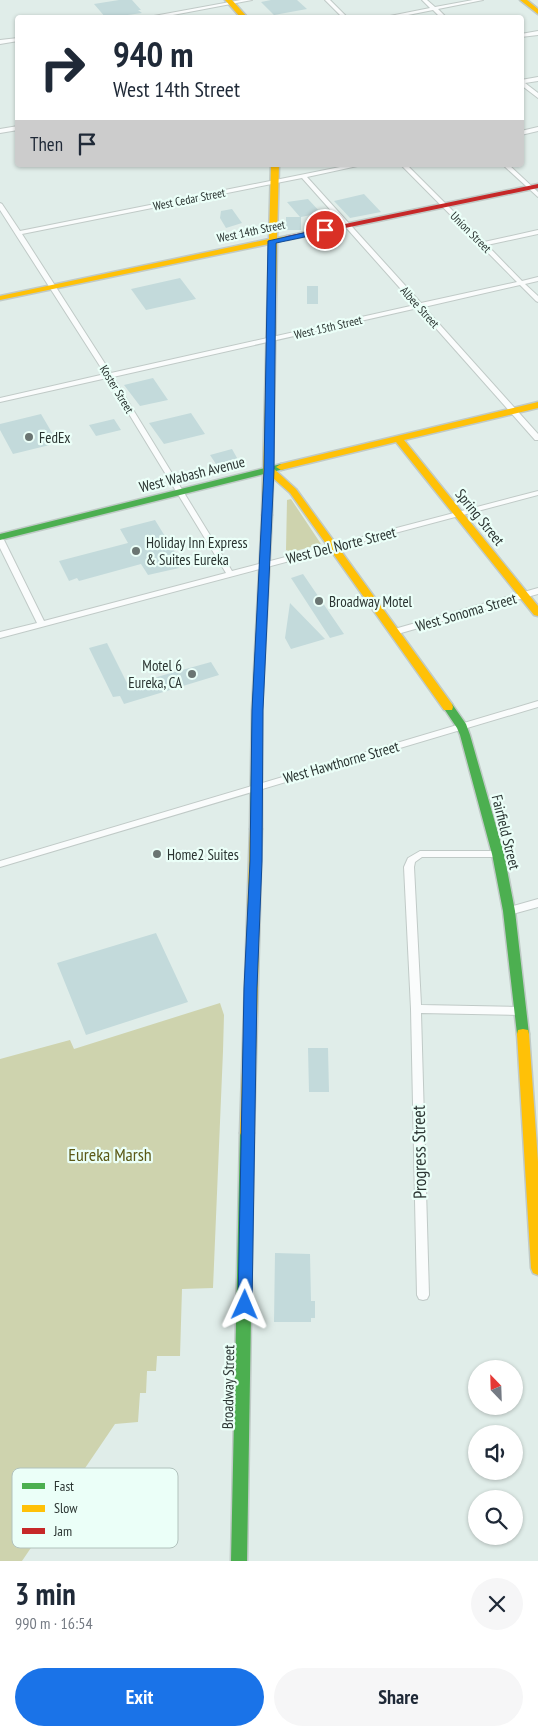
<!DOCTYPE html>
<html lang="en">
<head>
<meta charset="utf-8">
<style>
	:root { --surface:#fff; --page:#f6f6f7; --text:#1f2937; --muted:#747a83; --accent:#1a73e8 }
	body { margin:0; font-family:"PT Sans Narrow",sans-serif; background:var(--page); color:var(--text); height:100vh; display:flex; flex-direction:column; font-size:19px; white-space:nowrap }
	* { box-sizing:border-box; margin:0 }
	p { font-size:16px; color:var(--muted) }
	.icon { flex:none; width:28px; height:28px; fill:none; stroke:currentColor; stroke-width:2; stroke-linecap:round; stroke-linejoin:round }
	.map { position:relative; height:1561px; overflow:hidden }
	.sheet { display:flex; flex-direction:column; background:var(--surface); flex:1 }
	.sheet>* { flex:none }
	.top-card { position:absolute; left:15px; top:15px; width:509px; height:152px; border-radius:5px; box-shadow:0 1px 4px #0004; background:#fff; color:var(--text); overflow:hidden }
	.needle { width:32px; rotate:337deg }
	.buttons { position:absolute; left:468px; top:1360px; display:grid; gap:10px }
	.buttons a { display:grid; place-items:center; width:55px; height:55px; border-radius:50%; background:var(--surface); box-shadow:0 1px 4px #0004; font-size:25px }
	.pin { position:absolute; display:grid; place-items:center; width:42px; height:42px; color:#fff; margin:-21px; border:2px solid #fff; border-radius:50%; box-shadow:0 1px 5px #0007 }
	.me { position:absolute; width:55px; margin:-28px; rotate:1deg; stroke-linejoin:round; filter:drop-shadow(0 0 4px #0008) }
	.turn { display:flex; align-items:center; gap:18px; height:105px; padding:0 15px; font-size:22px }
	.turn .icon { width:65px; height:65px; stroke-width:2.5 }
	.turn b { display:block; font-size:35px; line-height:42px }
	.then { display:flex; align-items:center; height:48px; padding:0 15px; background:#0003; gap:10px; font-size:19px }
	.round { display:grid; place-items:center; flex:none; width:52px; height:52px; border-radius:26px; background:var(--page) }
	.overview { display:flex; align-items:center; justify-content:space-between; height:85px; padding:0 15px }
	h1 { font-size:30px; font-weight:700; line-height:38px }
	.button { display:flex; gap:10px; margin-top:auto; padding:10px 15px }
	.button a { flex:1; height:58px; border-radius:30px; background:var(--accent); color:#fff; font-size:20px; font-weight:700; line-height:58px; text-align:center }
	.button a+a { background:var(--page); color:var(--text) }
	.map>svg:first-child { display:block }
	.green { fill:#ced3ae }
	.building { fill:#c3dadb }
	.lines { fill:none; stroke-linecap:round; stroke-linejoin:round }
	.street-casing { stroke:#c0cac7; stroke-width:2 }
	.fast-casing { stroke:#c0cac7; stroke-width:3 }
	.slow-casing { stroke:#c0cac7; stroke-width:3 }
	.jam-casing { stroke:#c0cac7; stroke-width:3 }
	.street { fill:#fafcfc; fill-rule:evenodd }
	.fast { fill:#4caf50; fill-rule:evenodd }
	.slow { fill:#ffc107; fill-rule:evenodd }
	.jam { fill:#c62828; fill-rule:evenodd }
	.route { fill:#1a73e8; stroke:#114b97 }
	.poi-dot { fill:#6a7572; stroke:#ebfff8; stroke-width:2 }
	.labels { text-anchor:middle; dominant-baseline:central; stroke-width:4.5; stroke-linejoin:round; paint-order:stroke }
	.far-street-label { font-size:12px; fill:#2b3532; stroke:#ebfff8 }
	.poi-label { font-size:15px; fill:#2b3532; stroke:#ebfff8; text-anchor:start }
	.street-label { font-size:15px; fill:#2b3532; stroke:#ebfff8 }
	.near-street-label { font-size:18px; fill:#2b3532; stroke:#ebfff8 }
	.near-park-label { font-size:18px; fill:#5b5916; stroke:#ebfff8 }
	.key { fill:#ebfff8; stroke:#b1c2bd; stroke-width:1 }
	.key-label { font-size:14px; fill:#2b3532 }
</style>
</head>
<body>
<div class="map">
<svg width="538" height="1561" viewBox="0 0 538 1561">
	<rect width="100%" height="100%" fill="#e0ede9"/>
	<!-- green -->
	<path class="green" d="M291 499 321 544 292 552 286 550 287 500Z
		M220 1003 224 1015 223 1051 213 1288 182 1289 180 1356H157L156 1371H147L146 1393H140L138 1422 115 1424 22 1561H0V1059L70 1040 74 1049Z"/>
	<!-- building -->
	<path class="building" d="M119 0H132L141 10H138L142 13 106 18 94 4Z
		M271 0H297L307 9 274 15 261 2Z
		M364 194 381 212 350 218 334 201Z
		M308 199 321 213 301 217V230H286V217H300L287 202Z
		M232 209 242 223 226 228 220 218 221 211Z
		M180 278 196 299 146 310 131 289Z
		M307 286H318V304H307Z
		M153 378 168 400 140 406 124 385Z
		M191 413 205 434 164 444 149 423Z
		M41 414 58 443 13 454 0 430V424Z
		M114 419 121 430 96 436 89 425Z
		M232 449 241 465 220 470 210 455Z
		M155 520 179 559 174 560 179 568 148 575 141 564 79 581 77 578 69 581 59 561 128 543 120 529Z
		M303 574 344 634 330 638 291 578Z
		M290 603 325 639 291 649 285 638Z
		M107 643 128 685 211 662 219 675 124 704 120 696 113 697 89 648Z
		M156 933 188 1002 86 1035 57 963Z
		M308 1048H328L329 1092H309Z
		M275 1253 310 1254 311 1301H315V1318H311V1322H274Z"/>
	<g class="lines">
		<!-- street casing -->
		<g class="street-casing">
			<path id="street" d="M241 0H252L157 18H143Z
				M325 0H330L348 18H343Z
				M422 0H427L435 7 473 0H483L438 9 447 18H441L433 10 393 18H380L430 8Z
				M538 31V35L521 37V34Z
				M18 38V41L0 44V40Z
				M538 77V81L525 83 538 93V98L521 85V80Z
				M18 126V130L0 133V129Z
				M538 127V131L521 135V131Z
				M350 165H362L307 177 421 303 517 282 401 165H407L484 242 538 230V234L487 245 522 281 538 277V281L525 284 538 296V302L536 301 520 285 424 307 538 434V440H535L418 308 113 377 232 571 538 491V495L0 638V632L37 623 0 548V538L4 540 44 621 226 573 107 378 0 402V398L105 374 0 210V203L2 204 20 231ZM302 178 415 305 111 373 22 234Z
				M503 165H509L538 192V197Z
				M538 588V594L394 635 390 632 391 630Z
				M538 701V707L0 867V861Z
				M420 851H498L501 852 503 854 501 856 498 857H422L415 862 414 867 421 1005 521 1007 524 1008 526 1011 524 1014 521 1015 421 1013 429 1295 427 1299 423 1300 419 1299 417 1295 411 1009 404 867 408 858Z
				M538 899V907L509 915 506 914 504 911 506 908Z"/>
		</g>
		<!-- fast casing -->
		<g class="fast-casing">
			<path id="fast" d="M281 464 284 465V469L0 540V534Z
				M267 512 272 515 262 710V829L260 832H252L250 829 252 710 262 515Z
				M448 703 452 704 466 724 470 735 504 854 515 911 529 1034 528 1038 523 1039 518 1038 517 1034 503 911 492 854 460 735 457 728 443 707Z
				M247 1127 252 1129 254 1133 247 1561H231L240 1133 242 1129Z"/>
		</g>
		<!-- slow casing -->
		<g class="slow-casing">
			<path id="slow" d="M225 0H232L248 18H241Z
				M520 0H527L538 9V14Z
				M271 165H279L277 238 287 236 291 238 277 242 273 468 296 489 452 704 453 707 452 710H444L290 493 273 478 272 515 267 518 262 515 269 244 0 300V296L269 239Z
				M538 402V408L404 440 538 606V616L534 615 396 442 281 470 276 467 281 464Z
				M256 825 260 826 262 829 254 1133 252 1137 247 1139 242 1137 240 1133 250 829 252 826Z
				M523 1029 528 1030 529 1034 538 1162V1275L533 1273 531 1268 517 1034 518 1030Z"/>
		</g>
		<!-- jam casing -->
		<g class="jam-casing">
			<path id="jam" d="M538 184V188L287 240 283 238 287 236Z"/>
		</g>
		<!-- street -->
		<use href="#street" class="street"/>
		<!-- fast -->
		<use href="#fast" class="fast"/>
		<!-- slow -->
		<use href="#slow" class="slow"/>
		<!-- jam -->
		<use href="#jam" class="jam"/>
	</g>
	<!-- route -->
	<path class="route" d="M325 228H328V232L276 243 274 470 263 710 262 861 257 988 252 1305 250 1309 245 1311 240 1309 238 1305 244 988 250 861 252 710 264 470 268 241Z"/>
	<!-- markers -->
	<g class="poi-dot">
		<circle cx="29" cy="437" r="5"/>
		<circle cx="136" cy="551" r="5"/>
		<circle cx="319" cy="601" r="5"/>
		<circle cx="192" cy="674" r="5"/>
		<circle cx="157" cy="854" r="5"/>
	</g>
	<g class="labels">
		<!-- far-street labels -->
		<g class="far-street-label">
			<text transform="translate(189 199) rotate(-11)">West Cedar Street</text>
			<text transform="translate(251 231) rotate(-12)">West 14th Street</text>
			<text transform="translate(471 232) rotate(45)">Union Street</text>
			<text transform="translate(420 307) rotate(48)">Albee Street</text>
			<text transform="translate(328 327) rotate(-13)">West 15th Street</text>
			<text transform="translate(117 389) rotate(59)">Koster Street</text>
		</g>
		<!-- poi labels -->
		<g class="poi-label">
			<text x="39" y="437">FedEx</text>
			<text x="146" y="542">Holiday Inn Express<tspan x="146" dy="17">&amp; Suites Eureka</tspan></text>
			<text x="329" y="601">Broadway Motel</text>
			<text x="182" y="665" text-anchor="end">Motel 6<tspan x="182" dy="17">Eureka, CA</tspan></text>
			<text x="167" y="854">Home2 Suites</text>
		</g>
		<!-- street labels -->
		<g class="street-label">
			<text transform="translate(192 474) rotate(-14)">West Wabash Avenue</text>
			<text transform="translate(480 517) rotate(51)">Spring Street</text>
			<text transform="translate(341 545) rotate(-14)">West Del Norte Street</text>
			<text transform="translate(466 612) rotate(-16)">West Sonoma Street</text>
			<text transform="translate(341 762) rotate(-16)">West Hawthorne Street</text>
			<text transform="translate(506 832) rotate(76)">Fairfield Street</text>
			<text transform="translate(228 1387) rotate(-89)">Broadway Street</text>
		</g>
		<!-- near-street labels -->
		<g class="near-street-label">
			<text transform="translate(419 1152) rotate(-91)">Progress Street</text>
		</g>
		<!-- near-park labels -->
		<g class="near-park-label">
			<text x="110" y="1154">Eureka Marsh</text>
		</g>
	</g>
	<!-- legend -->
	<rect x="12" y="1468" width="166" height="80" rx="8" class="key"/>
	<rect x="22" y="1483" width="23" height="6" fill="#4caf50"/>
	<rect x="22" y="1505" width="23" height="7" fill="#ffc107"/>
	<rect x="22" y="1528" width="23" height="6" fill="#c62828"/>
	<g class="key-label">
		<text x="54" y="1491">Fast</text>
		<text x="54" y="1513">Slow</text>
		<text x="54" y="1536">Jam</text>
	</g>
</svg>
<div class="buttons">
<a><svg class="needle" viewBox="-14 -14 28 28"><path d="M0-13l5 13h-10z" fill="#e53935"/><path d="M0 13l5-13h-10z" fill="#747a83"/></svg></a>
<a><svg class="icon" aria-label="sound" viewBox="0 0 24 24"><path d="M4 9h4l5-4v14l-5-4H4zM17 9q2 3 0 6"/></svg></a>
<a><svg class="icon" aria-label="search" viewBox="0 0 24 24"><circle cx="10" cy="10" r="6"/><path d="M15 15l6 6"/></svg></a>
</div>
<div class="pin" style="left:325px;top:230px;background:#d93025"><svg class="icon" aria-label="arrive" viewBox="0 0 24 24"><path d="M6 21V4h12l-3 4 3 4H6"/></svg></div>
<svg class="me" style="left:245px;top:1305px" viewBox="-20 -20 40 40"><path d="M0-17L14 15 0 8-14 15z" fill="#1a73e8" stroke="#fff" stroke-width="4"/></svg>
<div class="top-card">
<div class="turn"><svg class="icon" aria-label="right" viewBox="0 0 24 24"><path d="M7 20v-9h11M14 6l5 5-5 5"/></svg><div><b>940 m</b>West 14th Street</div></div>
<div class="then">Then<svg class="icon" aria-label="arrive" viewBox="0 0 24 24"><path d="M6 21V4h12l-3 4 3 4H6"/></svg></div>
</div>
</div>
<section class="sheet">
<div class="overview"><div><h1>3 min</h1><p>990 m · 16:54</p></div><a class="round"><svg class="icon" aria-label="close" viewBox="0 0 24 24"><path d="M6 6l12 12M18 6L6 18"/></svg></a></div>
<div class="button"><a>Exit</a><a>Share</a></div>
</section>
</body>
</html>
